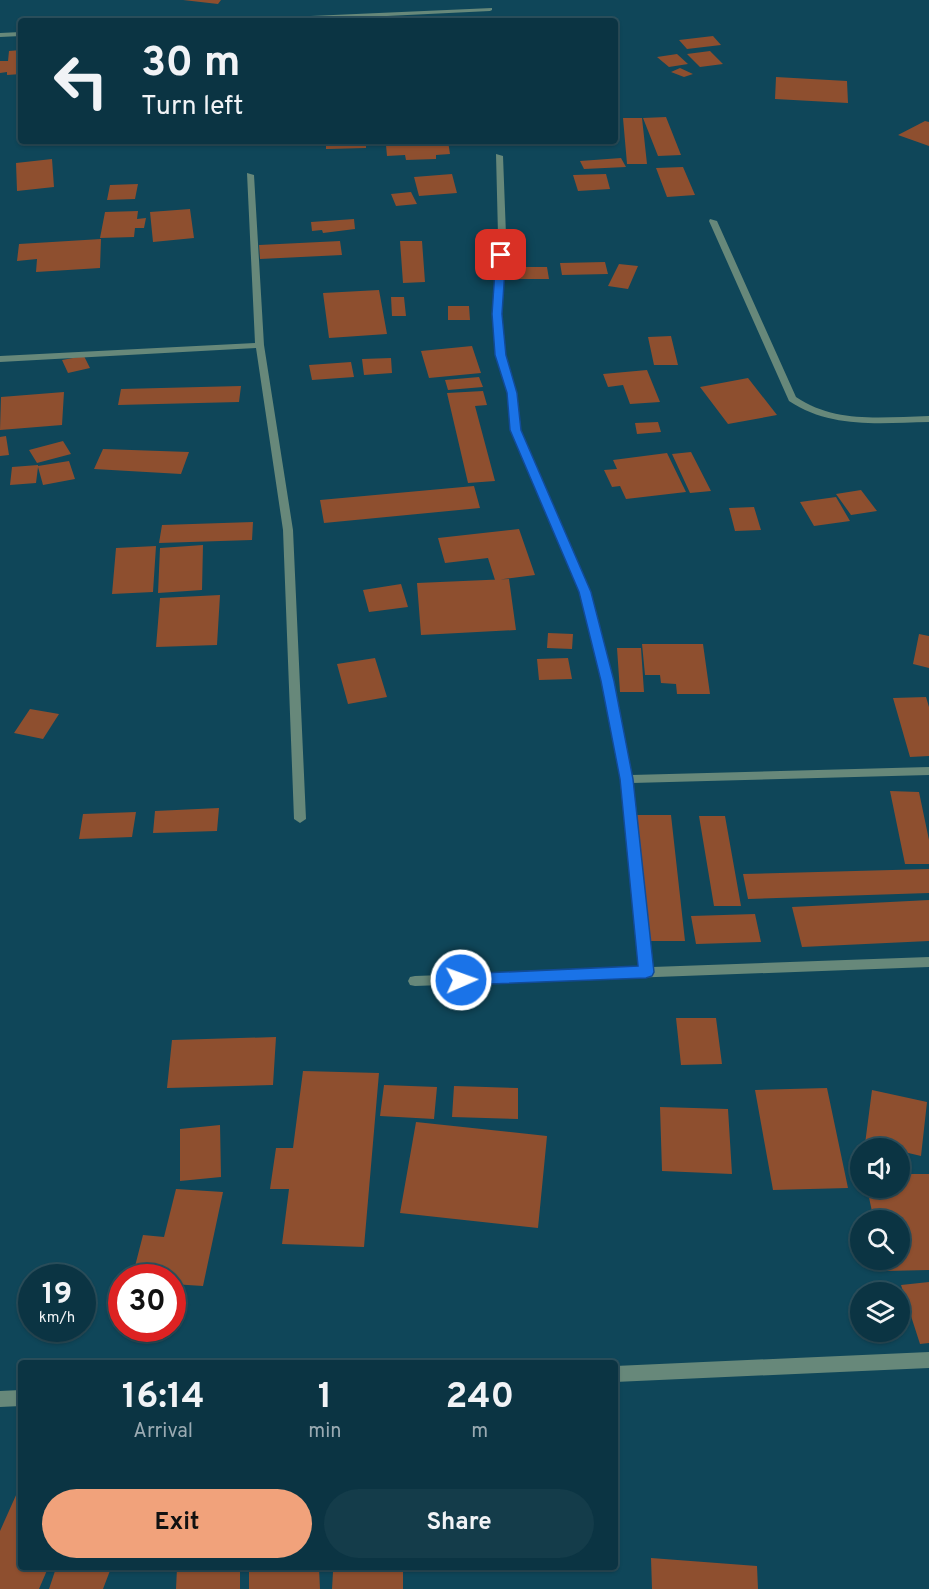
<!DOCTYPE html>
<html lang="en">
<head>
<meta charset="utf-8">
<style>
	:root { --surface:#0b3443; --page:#143c4a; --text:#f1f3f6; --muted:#9aaab2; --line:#2b4f5c; --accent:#f1a27b }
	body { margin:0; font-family:Overpass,sans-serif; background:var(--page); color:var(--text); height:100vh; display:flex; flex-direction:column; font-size:22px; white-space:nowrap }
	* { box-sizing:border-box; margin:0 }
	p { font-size:20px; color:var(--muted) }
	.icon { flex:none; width:33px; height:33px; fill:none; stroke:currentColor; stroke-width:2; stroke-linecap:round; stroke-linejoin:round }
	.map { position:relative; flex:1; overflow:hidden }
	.side { position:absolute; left:18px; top:1360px; width:600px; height:210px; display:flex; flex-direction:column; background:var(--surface); border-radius:6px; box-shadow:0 2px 4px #0004,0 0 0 2px var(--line) }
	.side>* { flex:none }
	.hud { position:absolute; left:18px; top:18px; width:600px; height:126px; border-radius:6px; box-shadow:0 2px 4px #0004,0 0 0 2px var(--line); background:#0b3443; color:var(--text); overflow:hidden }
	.fabs { position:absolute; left:850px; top:1138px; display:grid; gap:12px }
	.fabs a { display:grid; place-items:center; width:60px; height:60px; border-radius:50%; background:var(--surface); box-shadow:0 2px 4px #0004,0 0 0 2px var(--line); font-size:30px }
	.speed { position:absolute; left:18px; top:1264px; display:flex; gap:12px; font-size:30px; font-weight:700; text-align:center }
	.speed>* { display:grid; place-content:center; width:78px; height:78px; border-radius:50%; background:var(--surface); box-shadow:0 2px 4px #0004,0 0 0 2px var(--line); line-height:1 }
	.speed small { font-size:15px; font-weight:400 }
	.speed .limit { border:9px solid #d22; background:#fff; color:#111 }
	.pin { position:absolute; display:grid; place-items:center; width:51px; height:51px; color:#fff; margin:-26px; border-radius:12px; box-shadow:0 3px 9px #0006 }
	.me { position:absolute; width:66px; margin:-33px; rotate:88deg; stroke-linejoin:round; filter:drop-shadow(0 0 4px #0008) }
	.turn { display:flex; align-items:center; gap:21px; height:126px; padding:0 24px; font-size:27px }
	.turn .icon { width:78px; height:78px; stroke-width:2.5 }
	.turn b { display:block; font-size:42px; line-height:51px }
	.eta { display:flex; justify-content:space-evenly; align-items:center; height:102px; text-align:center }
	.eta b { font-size:36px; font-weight:700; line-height:42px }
	.action { display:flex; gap:12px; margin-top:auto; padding:12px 24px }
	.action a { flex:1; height:69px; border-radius:36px; background:var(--accent); color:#111; font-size:24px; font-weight:700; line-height:69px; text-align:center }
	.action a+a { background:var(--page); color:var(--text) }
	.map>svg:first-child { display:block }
	.building { fill:#8e4f2f }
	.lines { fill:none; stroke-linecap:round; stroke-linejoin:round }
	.minor { fill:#67887a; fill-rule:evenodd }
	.route { fill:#1a73e8; stroke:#114b97; stroke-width:1.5 }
</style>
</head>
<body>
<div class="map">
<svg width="929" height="1589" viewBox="0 0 929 1589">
	<rect width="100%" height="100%" fill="#0f4659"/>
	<!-- building -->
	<path class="building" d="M183 0H221L218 4Z
		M713 36 721 45 687 49 679 40Z
		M21 50V74L7 75V72L0 73V61H8L9 51Z
		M710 51 723 64 700 67 687 54Z
		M677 54 688 64 669 67 657 57Z
		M680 68 693 74 684 77 671 72Z
		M776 77 847 81 848 103 775 99Z
		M666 117 681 155 658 156 643 118Z
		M623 118H642L647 164H627Z
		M925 121 929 122V146L898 135Z
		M326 141H366V148L326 149Z
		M375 141H448L450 154 436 155V159L406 160 405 155 387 156 386 145 376 146Z
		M621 158 626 167 584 169 580 161Z
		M52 159 54 187 17 191 16 163Z
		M683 167 695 195 667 197 656 168Z
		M452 174 457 193 419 196 414 177Z
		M606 174 610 189 578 191 573 175Z
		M138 184 135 199 107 200 110 185Z
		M411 192 417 204 396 206 391 194Z
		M190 209 194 238 153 242 150 212Z
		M138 211 137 219 146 218 144 228H135L134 237 100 238 105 212Z
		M354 219 355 229 323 233 322 230 312 231 311 222Z
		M101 239 100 268 36 272 37 259 17 261 19 244Z
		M340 241 342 255 260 259 259 245Z
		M400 241H422L425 282 403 283Z
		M605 262 608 274 562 275 560 263Z
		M619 264 638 266 628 289 608 286Z
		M505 267H547L549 279H506Z
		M379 290 387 334 329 338 323 293Z
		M391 297H404L406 316H392Z
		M448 306H469L470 320H448Z
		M671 336 678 365H654L648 337Z
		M472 346 481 373 429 378 421 351Z
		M84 356 90 368 68 373 62 360Z
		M391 358 392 373 364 375 362 359Z
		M351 362 354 377 312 380 309 365Z
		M647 370 660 402 630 404 623 385 608 387 603 374Z
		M479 377 483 387 448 390 445 380Z
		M748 378 777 415 728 424 700 387Z
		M241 386 239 402 118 405 121 389Z
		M483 391 487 405 475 406 495 481 468 483 447 393Z
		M64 392 62 425 0 430 1 397Z
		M658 422 661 432 637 434 635 423Z
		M6 436 9 455 0 456V437Z
		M63 441 71 454 37 463 29 450Z
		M103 449 189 452 181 474 94 469Z
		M691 452 711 491 690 493 672 454Z
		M667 453 686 492 626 499 620 486 612 487 604 470 617 469 613 460Z
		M69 461 75 479 43 485 38 467 36 483 10 485 12 467 38 465V466Z
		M474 486 480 508 324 523 320 500Z
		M861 490 877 511 851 515 836 494Z
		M836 497 850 521 814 526 800 502Z
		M754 507 761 530 735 531 729 508Z
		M253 522 252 540 159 543 162 525Z
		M519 529 535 575 495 580 488 558 445 563 438 538Z
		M203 545 202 590 158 593 160 548Z
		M156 546 153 592 112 594 116 548Z
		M509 579 516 630 421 635 417 583Z
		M401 584 408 607 369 612 363 590Z
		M220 595 217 645 156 647 160 598Z
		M548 633 573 634 572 649 547 648Z
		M919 634 929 636V668L913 664Z
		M642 644H703L710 694H677L676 684 661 683 660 675H645Z
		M617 648H641L644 692H620Z
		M375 658 387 697 348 704 337 664Z
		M568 658 572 679 539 680 537 659Z
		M926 697 929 707V756L910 757 893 698Z
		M30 709 59 714 43 739 14 733Z
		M890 791 919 792 929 840V864H905Z
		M219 808 217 831 153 833 155 811Z
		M136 812 132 837 79 839 83 814Z
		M637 815H671L685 941H649Z
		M699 816H725L741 906H714Z
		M929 869V893L748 899 743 874Z
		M929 900V941L802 947 792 907Z
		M755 914 761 942 696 944 691 916Z
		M676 1018H716L722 1064 681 1065Z
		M276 1037 273 1085 167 1088 172 1040Z
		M303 1071 379 1073 364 1247 282 1244 289 1189H270L276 1148H293Z
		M384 1085 437 1087 434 1119 380 1116Z
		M454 1086 518 1088V1119L452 1117Z
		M827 1088 848 1188 773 1190 755 1090Z
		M872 1090 927 1102 921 1156 900 1151V1149L865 1144Z
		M660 1107 728 1109 732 1174 662 1171Z
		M416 1122 547 1136 538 1228 400 1213Z
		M220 1125 221 1177 180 1181V1129Z
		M900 1174H929V1270L885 1271 882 1260H900V1221H874L867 1188H900Z
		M176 1189 223 1192 203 1286 172 1284V1278H132L143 1235 164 1237Z
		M929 1282V1343L920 1344 901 1285Z
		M21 1484V1568H48L39 1589H0V1531Z
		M651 1558 757 1566 758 1589H652Z
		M56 1568H111L103 1589H49Z
		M177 1568H240V1589H176Z
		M249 1568H319L320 1589H249Z
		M339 1568H403V1589H332L333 1572H339Z"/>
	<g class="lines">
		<!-- minor -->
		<path class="minor" d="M492 8V10L490 11 284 21H241L244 19Z
			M21 32V36L0 37V33Z
			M496 154 503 156 506 235 501 314 504 355 517 393 521 430 590 592 614 681 631 775 929 767V775L632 783 652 967 929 957V967L415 986 410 985 408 981 410 977 415 976 639 968 620 779 602 681 580 592 511 430 507 393 496 355 493 314 498 235Z
			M247 173 254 175 264 345 293 530 306 819 300 823 294 819 283 530 256 348 0 362V356L255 343Z
			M710 219 717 221 796 397C836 424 883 417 929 416V422C880 423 831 429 789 401L709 221Z
			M929 1352V1368L615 1382V1366Z
			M21 1390V1406L0 1407V1391Z"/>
	</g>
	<!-- route -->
	<path class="route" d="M501 252 506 255 502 314 506 355 517 393 521 430 591 592 614 681 633 779 654 972 652 976 646 978 461 985 456 984 453 980 456 975 461 974 638 966 620 779 601 681 579 592 510 430 507 393 495 355 492 314 496 255Z"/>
</svg>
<div class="fabs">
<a><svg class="icon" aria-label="sound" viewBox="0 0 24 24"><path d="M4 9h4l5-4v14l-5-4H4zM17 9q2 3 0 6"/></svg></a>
<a><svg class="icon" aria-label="search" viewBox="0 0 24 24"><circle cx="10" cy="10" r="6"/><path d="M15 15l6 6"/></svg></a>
<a><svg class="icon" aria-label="layers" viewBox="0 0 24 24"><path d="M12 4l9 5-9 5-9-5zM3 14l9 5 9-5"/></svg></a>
</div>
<div class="speed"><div>19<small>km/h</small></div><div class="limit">30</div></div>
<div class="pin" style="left:501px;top:255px;background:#d93025"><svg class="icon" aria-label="arrive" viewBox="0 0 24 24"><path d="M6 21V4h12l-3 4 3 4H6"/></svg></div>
<svg class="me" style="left:461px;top:980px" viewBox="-20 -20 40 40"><circle r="17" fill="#1a73e8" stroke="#fff" stroke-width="3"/><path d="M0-11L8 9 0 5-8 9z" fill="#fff"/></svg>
<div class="hud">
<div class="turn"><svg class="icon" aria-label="left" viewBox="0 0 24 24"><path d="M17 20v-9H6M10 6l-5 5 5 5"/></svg><div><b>30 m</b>Turn left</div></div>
</div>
<section class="side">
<div class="eta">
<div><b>16:14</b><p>Arrival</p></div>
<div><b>1</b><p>min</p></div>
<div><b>240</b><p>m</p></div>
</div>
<div class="action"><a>Exit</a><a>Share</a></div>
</section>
</div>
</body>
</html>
